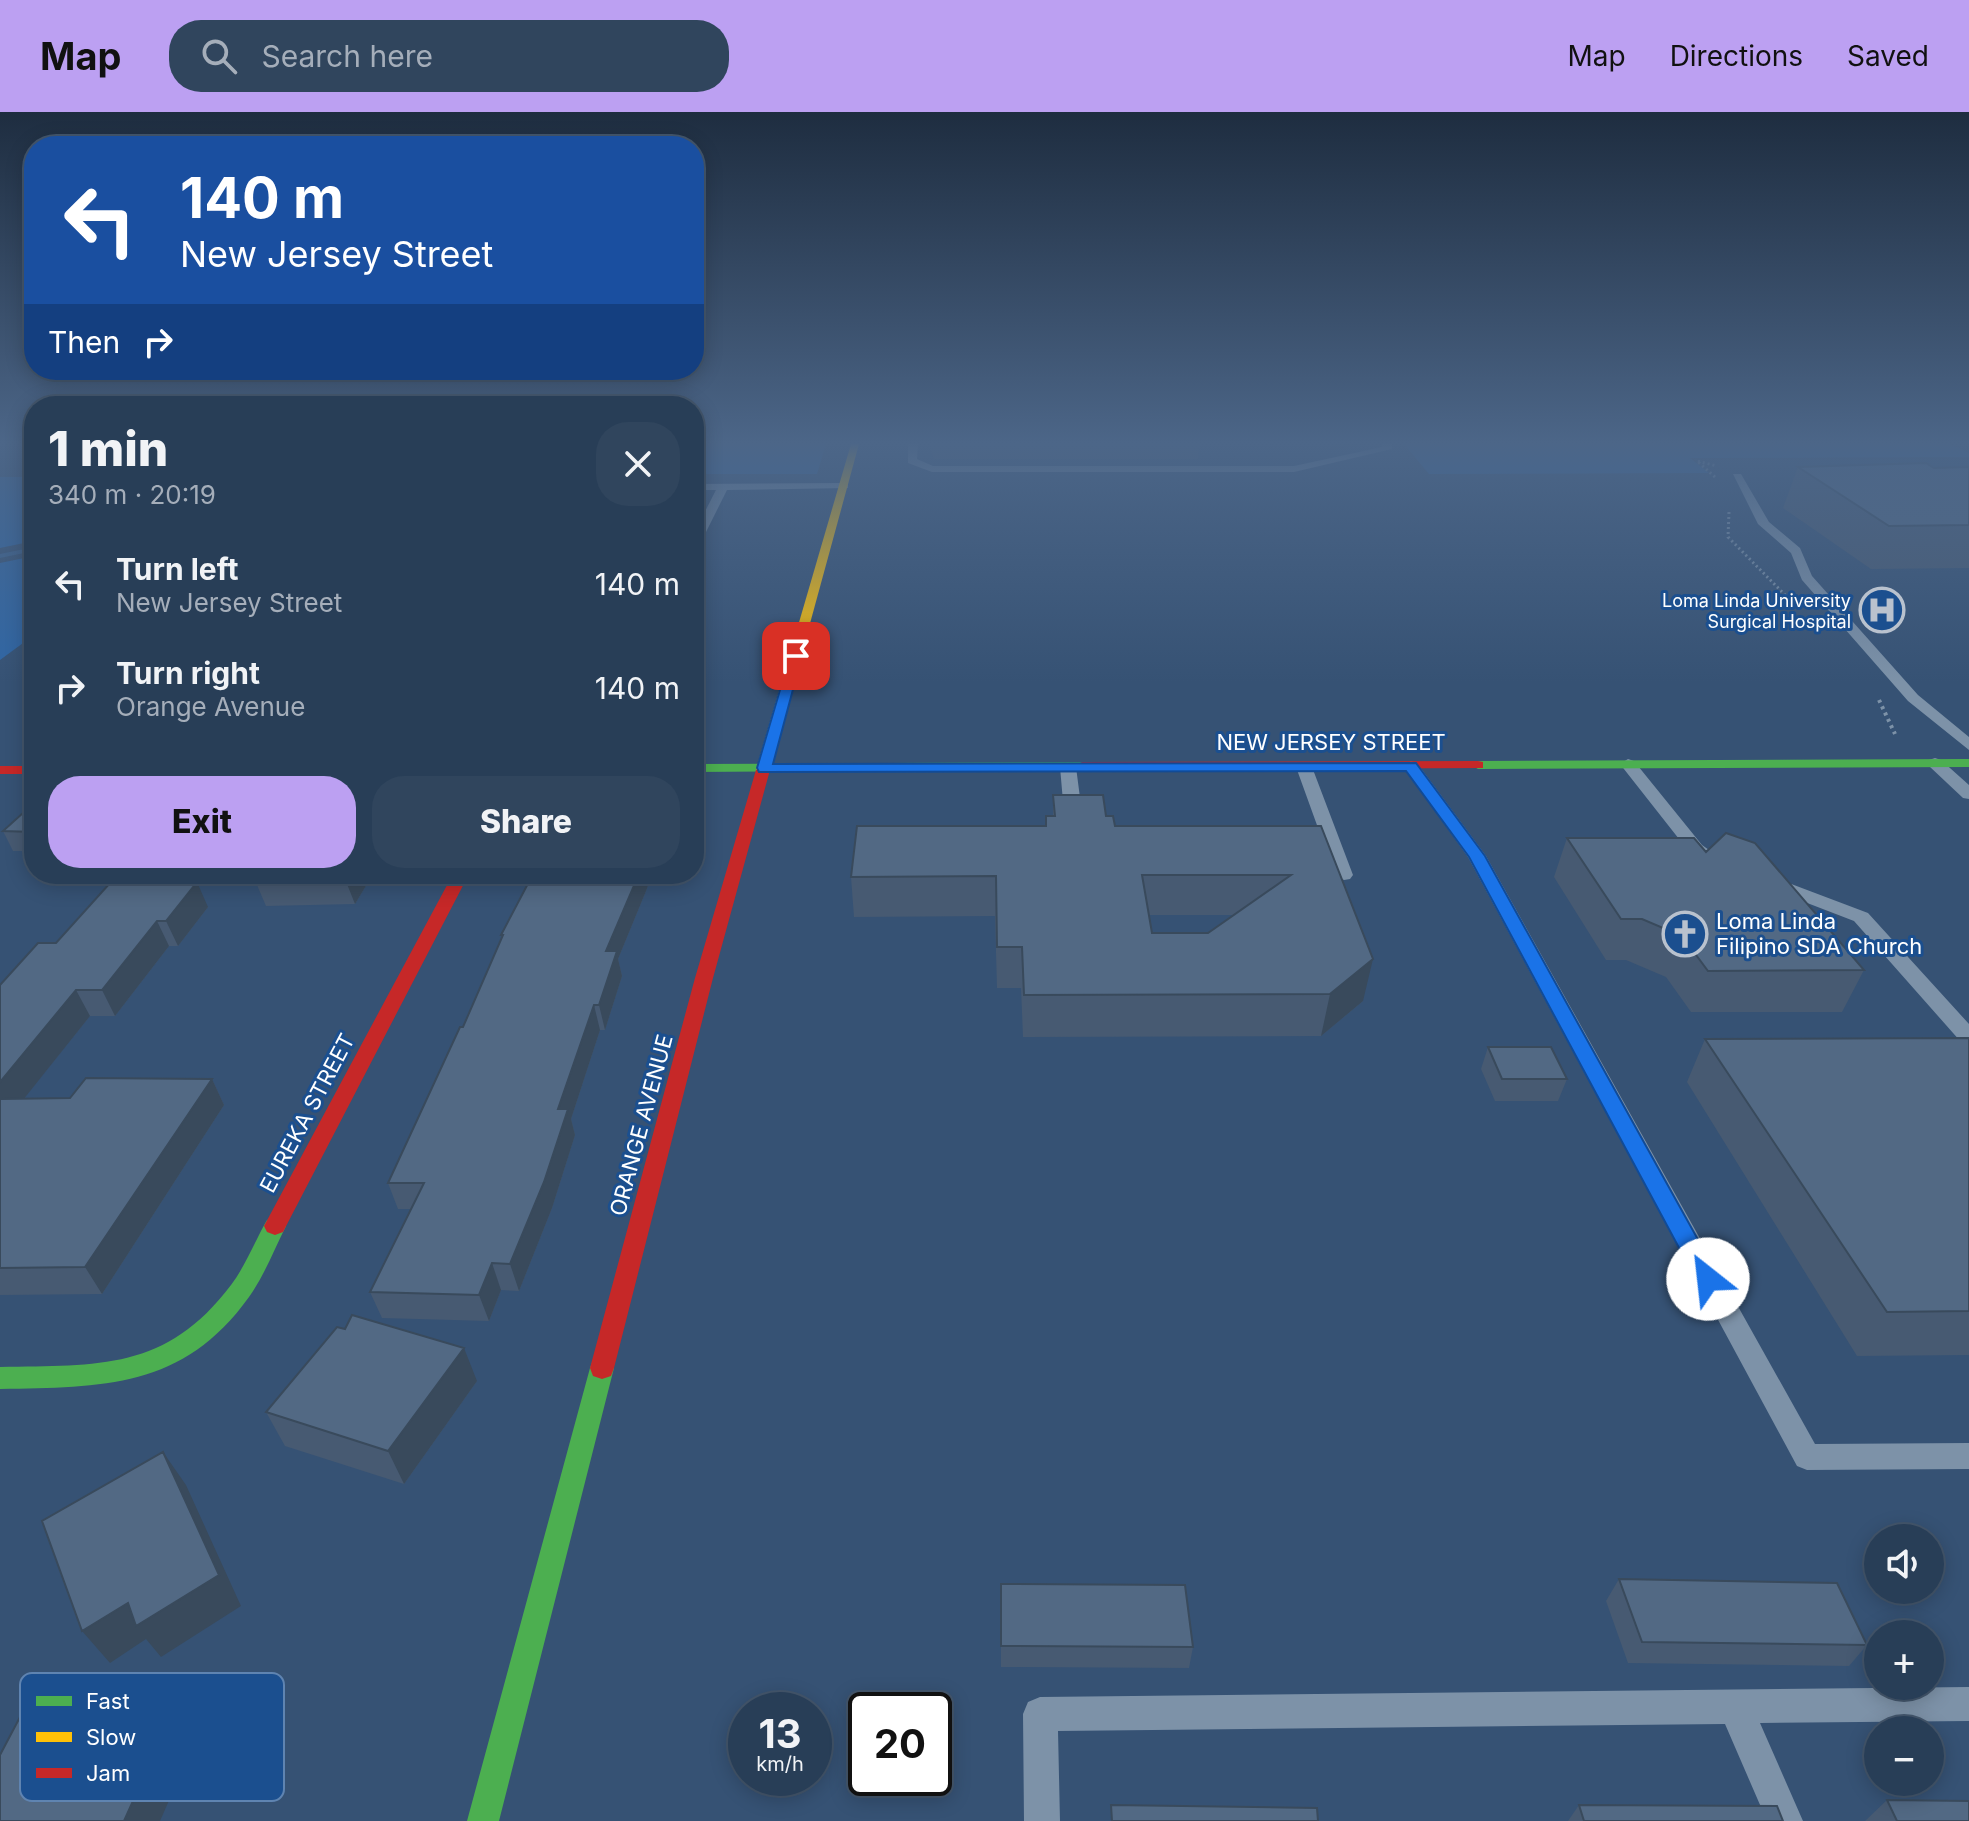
<!DOCTYPE html>
<html lang="en">
<head>
<meta charset="utf-8">
<style>
	:root { --surface:#283e57; --page:#30455d; --text:#f1f3f6; --muted:#a5aeba; --line:#44576d; --accent:#bca0f2 }
	body { margin:0; font-family:Inter,sans-serif; background:var(--page); color:var(--text); height:100vh; display:flex; flex-direction:column; font-size:30px; white-space:nowrap }
	* { box-sizing:border-box; margin:0 }
	p { font-size:26px; color:var(--muted) }
	.icon { flex:none; width:44px; height:44px; fill:none; stroke:currentColor; stroke-width:2; stroke-linecap:round; stroke-linejoin:round }
	.map { position:relative; flex:1; overflow:hidden }
	.side { position:absolute; left:24px; top:284px; width:680px; height:488px; display:flex; flex-direction:column; background:var(--surface); border-radius:32px; box-shadow:0 4px 20px #0003,0 0 0 2px var(--line) }
	.side>* { flex:none }
	.top-card { position:absolute; left:24px; top:24px; width:680px; height:244px; border-radius:32px; box-shadow:0 4px 20px #0003,0 0 0 2px var(--line); background:#1a4fa0; color:#fff; overflow:hidden }
	.tools { position:absolute; left:1864px; top:1412px; display:grid; gap:16px }
	.tools a { display:grid; place-items:center; width:80px; height:80px; border-radius:50%; background:var(--surface); box-shadow:0 4px 20px #0003,0 0 0 2px var(--line); font-size:40px }
	.speed { position:absolute; left:728px; top:1580px; display:flex; gap:16px; font-size:40px; font-weight:700; text-align:center }
	.speed>* { display:grid; place-content:center; width:104px; height:104px; border-radius:50%; background:var(--surface); box-shadow:0 4px 20px #0003,0 0 0 2px var(--line); line-height:1 }
	.speed small { font-size:20px; font-weight:400 }
	.speed .limit { border:4px solid #111; border-radius:12px; background:#fff; color:#111 }
	.pin { position:absolute; display:grid; place-items:center; width:68px; height:68px; color:#fff; margin:-34px; border-radius:16px; box-shadow:0 4px 12px #0006 }
	.me { position:absolute; width:88px; margin:-44px; rotate:331deg; stroke-linejoin:round; filter:drop-shadow(0 0 6px #0008) }
	.turn { display:flex; align-items:center; gap:28px; height:168px; padding:0 24px; font-size:36px }
	.turn .icon { width:104px; height:104px; stroke-width:2.5 }
	.turn b { display:block; font-size:56px; line-height:68px }
	.then { display:flex; align-items:center; height:76px; padding:0 24px; background:#0003; gap:16px; font-size:30px }
	.round { display:grid; place-items:center; flex:none; width:84px; height:84px; border-radius:32px; background:var(--page) }
	.headline { display:flex; align-items:center; justify-content:space-between; height:136px; padding:0 24px }
	h1 { font-size:48px; font-weight:800; line-height:60px }
	.button { display:flex; gap:16px; margin-top:auto; padding:16px 24px }
	.button a { flex:1; height:92px; border-radius:32px; background:var(--accent); color:#111; font-size:32px; font-weight:800; line-height:92px; text-align:center }
	.button a+a { background:var(--page); color:var(--text) }
	ul { padding:0; list-style:none }
	li { display:flex; align-items:center; gap:24px; height:104px; padding:0 24px }
	li div { flex:1 }
	li b { display:block; font-size:30px }
	li em { font-style:normal }
	header { display:flex; align-items:center; gap:48px; box-sizing:border-box; height:112px; padding:0 40px; background:var(--accent); color:#111 }
	header strong { font-size:38px }
	nav { display:flex; gap:44px; margin-inline-start:auto; font-size:28px }
	.search { width:560px; height:72px; background:var(--page); display:flex; align-items:center; gap:20px; box-sizing:border-box; padding:0 28px; border-radius:32px; color:var(--muted); font-size:30px }
	.map>svg:first-child { display:block }
	.green { fill:#2f66a5 }
	.lines { fill:none; stroke-linecap:round; stroke-linejoin:round }
	.stream { fill:#3b618d; fill-rule:evenodd }
	.path-far1 { stroke:#7d92a8; stroke-width:3; stroke-dasharray:2 3; stroke-linecap:butt }
	.path { stroke:#7d92a8; stroke-width:4; stroke-dasharray:3 4; stroke-linecap:butt }
	.lane { fill:#7d92a8; fill-rule:evenodd }
	.fast { fill:#4caf50; fill-rule:evenodd }
	.slow { fill:#ffc107; fill-rule:evenodd }
	.jam { fill:#c62828; fill-rule:evenodd }
	.wall { fill:#475a72; fill-rule:evenodd }
	.shaded-wall { fill:#394a5c }
	.building { fill:#526984; stroke:#394a5c; stroke-width:2; fill-rule:evenodd }
	.route { fill:#1a73e8; stroke:#114b97; stroke-width:2 }
	.labels { text-anchor:middle; dominant-baseline:central; stroke-width:6; stroke-linejoin:round; paint-order:stroke }
	.far-poi-label { font-size:18px; fill:#fff; stroke:#1b4f8f; text-anchor:end }
	.street-label { font-size:22px; fill:#fff; stroke:#1b4f8f }
	.poi-label { font-size:22px; fill:#fff; stroke:#1b4f8f; text-anchor:start }
	.key { fill:#1b4f8f; stroke:#5f84b1; stroke-width:2 }
	.key-label { font-size:22px; fill:#fff }
</style>
</head>
<body>
<header>
<strong>Map</strong>
<div class="search"><svg class="icon" aria-label="search" viewBox="0 0 24 24"><circle cx="10" cy="10" r="6"/><path d="M15 15l6 6"/></svg>Search here</div>
<nav><a>Map</a><a>Directions</a><a>Saved</a></nav>
</header>
<div class="map">
<svg width="1969" height="1709" viewBox="0 0 1969 1709">
	<rect width="100%" height="100%" fill="#365274"/>
	<!-- green -->
	<path class="green" d="M694 332H826L817 362H694Z
		M1404 332H1950L1969 341V345L1690 346 1709 361 1429 362Z
		M0 365H34V429L0 436Z
		M34 444V523L0 548V451Z"/>
	<g class="lines">
		<!-- stream -->
		<path class="stream" d="M34 435V439L0 446V442Z"/>
		<!-- path-far1 -->
		<path class="path-far1" d="M1715 365 1697 349 1717 354
			M1729 400 1728 425 1788 486"/>
		<!-- path -->
		<path class="path" d="M1786 484 1796 494
			M1879 588 1895 622"/>
		<!-- lane -->
		<path class="lane" d="M908 332H918L917 347 933 354H1294L1382 335V332H1392V337L1294 360H932L908 351Z
			M1733 362H1741L1769 410 1800 436 1812 464 1918 583 1969 625V638L1908 589 1802 468 1791 441 1758 412Z
			M844 371 848 372V376L727 378 700 432 694 436V421L716 378H694V372Z
			M1935 646 1941 648 1969 673V687L1963 686 1929 654V648Z
			M1628 647 1634 649 1702 733 1716 743 1713 747H1701L1690 741 1620 652Z
			M1411 649 1417 651 1486 744 1815 1332 1969 1331V1357L1807 1358 1797 1354 1468 745 1403 654Z
			M1068 650 1076 655 1082 701 1073 706 1064 701 1060 655Z
			M1304 650 1312 655 1353 763 1350 767 1344 768 1335 763 1296 655Z
			M1773 765 1868 801 1969 912V932L1961 930 1854 809 1766 775 1764 771 1766 767Z
			M1969 1575V1609L1760 1611 1803 1709H1767L1725 1612 1058 1619 1060 1709H1024L1023 1602 1028 1590 1040 1585Z"/>
		<!-- fast -->
		<path class="fast" d="M1969 647V655L1478 657 1471 653 1478 649Z
			M1082 650 1089 654 1087 657 694 660V652Z
			M275 1105 283 1108 286 1114C274 1138 264 1164 249 1185 183 1277 103 1275 0 1277V1255C99 1253 166 1259 231 1173 246 1153 255 1129 267 1108Z
			M602 1245 611 1248 614 1256 499 1709H467L590 1256 593 1248Z"/>
		<!-- slow -->
		<path class="slow" d="M851 332H859L770 658 763 662 758 661 756 658Z"/>
		<!-- jam -->
		<path class="jam" d="M1478 649 1483 650V656L1082 658 1075 654 1082 650Z
			M0 654H34V662H0Z
			M763 654 770 658 713 866 614 1256 611 1264 602 1267 593 1264 590 1256 695 866 756 658Z
			M453 762H469L283 1120 275 1123 267 1120 264 1114Z"/>
	</g>
	<!-- wall -->
	<path class="wall" d="M929 332H1199L1198 347H934Z
		M1798 355H1969V456L1871 457 1783 396Z
		M1053 683 1106 704 1115 714H1321L1363 889 1321 924 1023 925 1021 876H997L995 804 854 805 851 765 1045 714 1046 704H1053ZM1149 803H1234L1208 821H1152Z
		M34 691V739H13L3 719Z
		M1567 726 1706 740 1864 858 1842 900H1691L1666 865 1626 848H1606L1554 765Z
		M144 762H183L163 770 208 795 178 834H169L115 904H90L24 986H70L212 967 224 993 102 1182 0 1183V873L56 831 155 770Z
		M265 762H373L355 792 266 794 257 773Z
		M533 762H652L646 779 618 847 622 864 605 918H600L571 1007 575 1023 552 1096 519 1179 501 1178 489 1209 382 1206 370 1180 411 1097H398L388 1071 463 915 502 826 501 823Z
		M1969 926V1243L1857 1244 1687 970 1705 927Z
		M1488 935 1567 967 1558 989H1495L1481 957Z
		M477 1269 404 1372 285 1334 266 1300Z
		M1619 1467 1867 1533 1849 1554 1628 1551 1606 1489Z
		M1001 1472 1193 1535 1189 1556 1001 1555Z
		M1887 1688 1969 1709H1865Z
		M1579 1693 1783 1709H1568Z"/>
	<!-- shaded-wall -->
	<path class="shaded-wall" d="M1331 332H1368L1330 338Z
		M153 762H183L158 773Z
		M354 762H373L355 792 347 772Z
		M639 762H652L646 779 618 847 622 864 605 918 599 893 606 839Z
		M197 770 208 795 178 834 166 809Z
		M157 809 169 834 115 904 102 878Z
		M1373 847 1363 889 1321 924 1330 882Z
		M76 878 90 904 3 1013 0 1008V970Z
		M594 893 600 918 571 1007 575 1023 552 1096 519 1179 510 1152 558 997Z
		M212 967 224 993 102 1182 85 1155Z
		M492 1151 501 1178 489 1209 479 1183Z
		M464 1236 477 1269 404 1372 388 1339Z
		M163 1340 186 1373 241 1494 161 1545 146 1527 110 1551 82 1519 128 1491Z
		M170 1607 193 1634 160 1709H124Z"/>
	<!-- building -->
	<path class="building" d="M1926 351 1934 356 1969 355V413L1889 414 1798 355Z
		M1053 683H1103L1106 704H1113L1115 714H1321L1373 847 1330 882 1024 883 1022 835H997L996 764 851 765 857 714H1046V704H1055ZM1142 763H1291L1208 821H1152Z
		M34 691V720L3 719Z
		M1726 721 1755 731 1864 858 1708 859 1682 824 1642 807H1621L1567 726H1694L1706 740Z
		M265 762H354L347 772 257 773Z
		M533 762H639L606 839H617L599 893H594L558 997H568L544 1070 510 1152 492 1151 479 1183 370 1180 424 1071H388L460 915H463L503 823H501Z
		M197 770 166 809H157L102 878H76L0 970V873L38 831H56L110 771Z
		M1969 926V1199L1887 1200 1705 927Z
		M1488 935H1551L1567 967H1502Z
		M86 966 212 967 85 1155 0 1156V987L70 986Z
		M352 1203 464 1236 388 1339 266 1300 337 1215 345 1217Z
		M163 1340 219 1463 136 1514 128 1491 82 1519 42 1409Z
		M1619 1467 1837 1471 1867 1533 1642 1530Z
		M1001 1472 1185 1473 1193 1535 1001 1534Z
		M20 1605 170 1607 124 1709H0V1643Z
		M1887 1688 1969 1689V1709H1897Z
		M1111 1693 1317 1696 1318 1709H1112Z
		M1579 1693 1777 1694 1783 1709H1584Z"/>
	<!-- sky -->
	<linearGradient id="sky" x2="0" y2="1"><stop stop-color="#1e2d40"/><stop offset="0.58" stop-color="#4c6688"/><stop offset="1" stop-color="#4c6688" stop-opacity="0"/></linearGradient>
	<rect width="1969" height="571" fill="url(#sky)"/>
	<!-- route -->
	<path class="route" d="M796 540 802 544 773 652 1416 651 1485 744 1716 1160 1720 1167 1716 1173 1708 1176 1699 1173 1469 745 1406 659 759 660 757 656 790 544Z"/>
	<!-- icons -->
	<defs>
		<g id="hospital-ring" transform="scale(2.3)"><circle r="9.5" fill="#1b4f8f" stroke="#b9c2ce" stroke-width="1.5"/><path d="M-5-5h3v3.5h4V-5h3V5h-3V1.5h-4V5h-3Z" fill="#b9c2ce"/></g>
		<g id="church-ring" transform="scale(2.3)"><circle r="9.5" fill="#1b4f8f" stroke="#b9c2ce" stroke-width="1.5"/><path d="M-1.2-6h2.4v3.5h3.3v2.4h-3.3V6h-2.4V-.1h-3.3v-2.4h3.3Z" fill="#b9c2ce"/></g>
	</defs>
	<g fill-rule="evenodd">
		<use href="#hospital-ring" x="1882" y="498"/>
		<use href="#church-ring" x="1685" y="822"/>
	</g>
	<g class="labels">
		<!-- far-poi labels -->
		<g class="far-poi-label">
			<text x="1851" y="488">Loma Linda University<tspan x="1851" dy="21">Surgical Hospital</tspan></text>
		</g>
		<!-- street labels -->
		<g class="street-label">
			<text x="1331" y="630">NEW JERSEY STREET</text>
			<text transform="translate(307 1001) rotate(-62)">EUREKA STREET</text>
			<text transform="translate(641 1013) rotate(-75)">ORANGE AVENUE</text>
		</g>
		<!-- poi labels -->
		<g class="poi-label">
			<text x="1716" y="809">Loma Linda<tspan x="1716" dy="25">Filipino SDA Church</tspan></text>
		</g>
	</g>
	<!-- legend -->
	<rect x="20" y="1561" width="264" height="128" rx="12" class="key"/>
	<rect x="36" y="1584" width="36" height="10" fill="#4caf50"/>
	<rect x="36" y="1620" width="36" height="10" fill="#ffc107"/>
	<rect x="36" y="1656" width="36" height="10" fill="#c62828"/>
	<g class="key-label">
		<text x="86" y="1597">Fast</text>
		<text x="86" y="1633">Slow</text>
		<text x="86" y="1669">Jam</text>
	</g>
</svg>
<div class="tools">
<a><svg class="icon" aria-label="sound" viewBox="0 0 24 24"><path d="M4 9h4l5-4v14l-5-4H4zM17 9q2 3 0 6"/></svg></a>
<a>+</a>
<a>−</a>
</div>
<div class="speed"><div>13<small>km/h</small></div><div class="limit">20</div></div>
<div class="pin" style="left:796px;top:544px;background:#d93025"><svg class="icon" aria-label="arrive" viewBox="0 0 24 24"><path d="M6 21V4h12l-3 4 3 4H6"/></svg></div>
<svg class="me" style="left:1708px;top:1167px" viewBox="-20 -20 40 40"><circle r="19" fill="#fff"/><path d="M0-13L10 11 0 6-10 11z" fill="#1a73e8"/></svg>
<div class="top-card">
<div class="turn"><svg class="icon" aria-label="left" viewBox="0 0 24 24"><path d="M17 20v-9H6M10 6l-5 5 5 5"/></svg><div><b>140 m</b>New Jersey Street</div></div>
<div class="then">Then<svg class="icon" aria-label="right" viewBox="0 0 24 24"><path d="M7 20v-9h11M14 6l5 5-5 5"/></svg></div>
</div>
<section class="side">
<div class="headline"><div><h1>1 min</h1><p>340 m · 20:19</p></div><a class="round"><svg class="icon" aria-label="close" viewBox="0 0 24 24"><path d="M6 6l12 12M18 6L6 18"/></svg></a></div>
<ul>
<li><svg class="icon" aria-label="left" viewBox="0 0 24 24"><path d="M17 20v-9H6M10 6l-5 5 5 5"/></svg><div><b>Turn left</b><p>New Jersey Street</p></div><em>140 m</em></li>
<li><svg class="icon" aria-label="right" viewBox="0 0 24 24"><path d="M7 20v-9h11M14 6l5 5-5 5"/></svg><div><b>Turn right</b><p>Orange Avenue</p></div><em>140 m</em></li>
</ul>
<div class="button"><a>Exit</a><a>Share</a></div>
</section>
</div>
</body>
</html>
